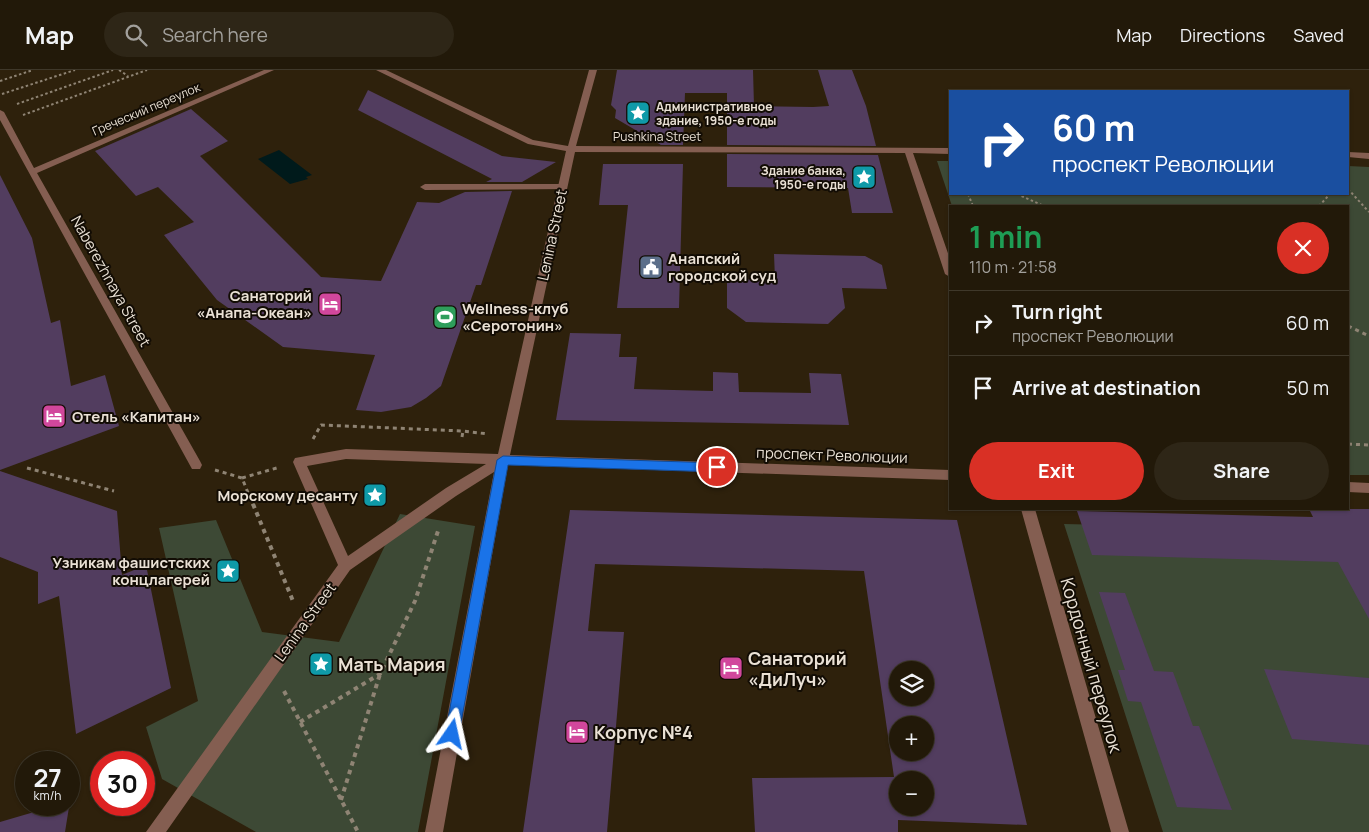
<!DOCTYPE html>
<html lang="en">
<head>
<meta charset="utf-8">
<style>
	:root { --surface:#221909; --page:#2e2617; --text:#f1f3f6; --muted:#a2a09c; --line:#3f382a; --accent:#d93025 }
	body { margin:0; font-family:Manrope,sans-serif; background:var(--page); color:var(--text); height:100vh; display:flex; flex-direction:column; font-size:19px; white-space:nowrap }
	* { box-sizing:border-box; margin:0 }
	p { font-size:16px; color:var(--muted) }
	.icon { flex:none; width:28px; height:28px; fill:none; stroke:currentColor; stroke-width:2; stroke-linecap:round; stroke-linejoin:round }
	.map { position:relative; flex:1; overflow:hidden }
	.sheet { position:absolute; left:949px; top:135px; width:400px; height:305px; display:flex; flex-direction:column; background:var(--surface); border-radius:0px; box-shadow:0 1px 4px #0004,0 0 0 1px var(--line) }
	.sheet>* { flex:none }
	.hud { position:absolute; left:949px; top:20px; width:400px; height:105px; border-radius:0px; box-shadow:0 1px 4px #0004,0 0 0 1px var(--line); background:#1a4fa0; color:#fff; overflow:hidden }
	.tools { position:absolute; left:889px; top:591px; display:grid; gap:10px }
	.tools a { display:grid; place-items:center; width:45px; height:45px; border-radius:50%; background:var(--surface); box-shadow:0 1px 4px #0004,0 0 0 1px var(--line); font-size:25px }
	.speed { position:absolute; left:15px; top:681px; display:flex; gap:10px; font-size:25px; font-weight:700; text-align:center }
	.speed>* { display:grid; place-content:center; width:65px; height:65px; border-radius:50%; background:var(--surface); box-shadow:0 1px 4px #0004,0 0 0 1px var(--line); line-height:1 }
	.speed small { font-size:12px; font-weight:400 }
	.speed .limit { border:8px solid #d22; background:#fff; color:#111 }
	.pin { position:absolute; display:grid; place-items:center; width:42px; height:42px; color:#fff; margin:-21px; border:2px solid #fff; border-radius:50%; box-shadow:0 1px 5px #0007 }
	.me { position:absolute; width:55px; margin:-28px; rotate:11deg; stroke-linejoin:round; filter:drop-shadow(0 0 4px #0008) }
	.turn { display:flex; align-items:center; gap:18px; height:105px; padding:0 20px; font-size:22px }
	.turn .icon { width:65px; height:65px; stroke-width:2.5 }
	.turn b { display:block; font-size:35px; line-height:42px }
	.round { display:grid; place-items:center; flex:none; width:52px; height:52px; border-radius:26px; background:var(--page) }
	.headline { display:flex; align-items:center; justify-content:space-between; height:85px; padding:0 20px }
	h1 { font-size:30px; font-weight:700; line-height:38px; color:#1e9e55 }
	.primary-button { display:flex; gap:10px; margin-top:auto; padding:10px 20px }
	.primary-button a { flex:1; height:58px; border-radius:30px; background:var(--accent); color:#fff; font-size:20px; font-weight:700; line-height:58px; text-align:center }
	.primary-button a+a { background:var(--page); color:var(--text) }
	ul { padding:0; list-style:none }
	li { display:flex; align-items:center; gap:15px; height:65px; padding:0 20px; border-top:1px solid var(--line) }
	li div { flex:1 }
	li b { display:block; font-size:19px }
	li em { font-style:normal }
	header { display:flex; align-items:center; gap:30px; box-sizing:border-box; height:70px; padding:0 25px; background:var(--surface); border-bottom:1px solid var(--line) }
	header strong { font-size:24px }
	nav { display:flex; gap:28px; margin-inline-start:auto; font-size:18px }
	.search { width:350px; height:45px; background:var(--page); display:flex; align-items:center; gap:12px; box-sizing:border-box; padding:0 18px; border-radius:28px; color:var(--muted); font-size:19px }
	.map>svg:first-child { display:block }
	.green { fill:#3d4935 }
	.water { fill:#001a1b }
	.building { fill:#523d5f; fill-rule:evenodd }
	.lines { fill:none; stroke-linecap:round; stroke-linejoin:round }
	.path-far2 { stroke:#8f8474; stroke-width:2; stroke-dasharray:2.5 2.5; stroke-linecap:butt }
	.path-far1 { stroke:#8f8474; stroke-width:3; stroke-dasharray:4 4; stroke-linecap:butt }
	.path { stroke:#8f8474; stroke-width:4; stroke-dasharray:4.5 4.5; stroke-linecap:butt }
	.lane { fill:#845e51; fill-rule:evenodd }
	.street { fill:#845e51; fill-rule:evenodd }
	.route { fill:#1a73e8; stroke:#114b97 }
	.labels { text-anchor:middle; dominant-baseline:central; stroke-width:4; stroke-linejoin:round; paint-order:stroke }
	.far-poi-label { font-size:12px; font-weight:bold; fill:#eae1d5; stroke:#120c04; text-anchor:start }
	.far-street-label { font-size:12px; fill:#eae1d5; stroke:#120c04 }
	.street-label { font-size:15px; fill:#eae1d5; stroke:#120c04 }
	.poi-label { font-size:15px; font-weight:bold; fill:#eae1d5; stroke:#120c04; text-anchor:start }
	.near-poi-label { font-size:18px; font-weight:bold; fill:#eae1d5; stroke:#120c04; text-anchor:start }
	.near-street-label { font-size:18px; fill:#eae1d5; stroke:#120c04 }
</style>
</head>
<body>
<header>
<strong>Map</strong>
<div class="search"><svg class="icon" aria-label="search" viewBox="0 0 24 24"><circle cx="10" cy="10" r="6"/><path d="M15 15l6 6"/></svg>Search here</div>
<nav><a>Map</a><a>Directions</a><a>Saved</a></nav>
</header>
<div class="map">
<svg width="1369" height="762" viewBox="0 0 1369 762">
	<rect width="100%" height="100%" fill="#2e210c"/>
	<!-- green -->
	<path class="green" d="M937 91H950V124H1348V96L1369 97V405H1348V136H952Z
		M400 444 475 456 418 762H256L162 709 146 657 198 631 159 458 216 450 262 562 339 572Z
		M1064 454 1369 461V762H1163Z"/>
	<!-- water -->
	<path class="water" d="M279 80 312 105 306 107 308 109 290 114 258 89Z"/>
	<!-- building -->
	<path class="building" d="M617 0H753L754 36 813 37 829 36 818 0H852L866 36 876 76 727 75V23H685L683 75H661L615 48 616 40 611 35Z
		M368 20 502 86 556 92 522 112H486L492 109 358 40Z
		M191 39 228 71 200 86 321 207 381 211 417 132 439 133 465 122 512 121 481 215H476L441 316 426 328 411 337 381 342 356 340 375 285 283 277 217 230 164 165 194 152 158 117 136 126 95 81Z
		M727 84 878 85 893 143H852L848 118 727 117Z
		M603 94H683L679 238H617L628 135H599Z
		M0 105 32 168 51 253 60 250 71 316 105 305 119 356 0 400Z
		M774 184 865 186 882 195 887 219 842 218 845 238 828 254 746 252 727 238V209L775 210Z
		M570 263 621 264 619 287H637L634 319 713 321V302L738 303 739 322 811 323 809 303 841 304 849 355 556 350Z
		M0 401 117 441 122 505 146 495 171 618 76 664 59 526 38 534V502L0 487Z
		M1309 439H1369V549L1338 492 1092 485 1077 441 1313 447Z
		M570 440 957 450 1027 755 898 750V762H755L752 708 894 707 864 501 595 494 588 561 624 562 607 762H523ZM898 600H925V628H898ZM898 655H925V682H898ZM898 710H925V738H898Z
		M1099 522 1125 523 1154 601 1173 602 1193 656H1199L1232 740 1177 737 1141 632 1128 631 1118 600H1125Z
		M1264 599 1369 608V675L1292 669Z
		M70 731 65 762H0V752L58 735H69Z"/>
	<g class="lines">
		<!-- path-far2 -->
		<path class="path-far2" d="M119 0 128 6
			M0 11 33 0
			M2 24 75 0
			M17 34 113 0
			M23 45 147 0
			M1348 119 1369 142
			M968 124 973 136
			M1017 124 1044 136
			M1319 136 1330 124"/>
		<!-- path-far1 -->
		<path class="path-far1" d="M1348 256 1369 266
			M462 367 463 361 488 364
			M313 369 321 355 463 361
			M1348 374 1369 375
			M27 398 114 421
			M215 400 242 408 253 435
			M242 408 280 397"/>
		<!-- path -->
		<path class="path" d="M253 434 293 531
			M284 621 358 762
			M300 652 380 604 415 531 439 458
			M341 730 380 604"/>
		<!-- lane -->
		<path class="lane" d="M563 114 566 115V119L425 120 420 117 425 114Z"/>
		<!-- street -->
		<path class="street" d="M264 0H274L37 103 200 391 202 395 200 399H192L0 50V40L4 42 34 98Z
			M376 0H386L533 70 568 76 589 0H597L576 76 950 78V84L913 83 950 189V207L945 204 905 83 575 82 510 385 950 400V410L508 395 443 762H425L494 402 456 426 350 500 166 762H146L338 495 293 392 295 388 346 379 498 384 566 81 528 74ZM346 389 486 394 446 418 348 486 307 396Z
			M1348 82 1369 83V89L1348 87Z
			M1348 412 1369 413V423L1348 422Z
			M1021 439H1035L1129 762H1111Z"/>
	</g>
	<!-- route -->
	<path class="route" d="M503 386 717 393 723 397 717 402 508 395 459 664 457 669 452 671 447 669 445 664 497 390Z"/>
	<!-- icons -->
	<defs>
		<g id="sight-square" transform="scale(1.25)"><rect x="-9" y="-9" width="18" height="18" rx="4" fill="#0f9aa8" stroke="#120c04"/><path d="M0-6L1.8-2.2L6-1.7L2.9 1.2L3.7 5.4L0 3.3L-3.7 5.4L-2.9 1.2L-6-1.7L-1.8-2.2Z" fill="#fff"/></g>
		<g id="civic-square" transform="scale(1.25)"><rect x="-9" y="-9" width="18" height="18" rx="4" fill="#5c6f8a" stroke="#120c04"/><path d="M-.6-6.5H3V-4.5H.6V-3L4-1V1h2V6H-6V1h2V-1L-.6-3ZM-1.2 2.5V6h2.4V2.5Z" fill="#fff"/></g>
		<g id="hotel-square" transform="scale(1.25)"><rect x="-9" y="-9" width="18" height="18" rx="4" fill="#d1479c" stroke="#120c04"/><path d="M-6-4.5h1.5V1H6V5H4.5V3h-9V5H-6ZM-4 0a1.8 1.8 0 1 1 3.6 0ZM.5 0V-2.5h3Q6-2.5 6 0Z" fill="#fff"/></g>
		<g id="stadium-square" transform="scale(1.25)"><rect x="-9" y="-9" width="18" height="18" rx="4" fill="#2e9e5b" stroke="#120c04"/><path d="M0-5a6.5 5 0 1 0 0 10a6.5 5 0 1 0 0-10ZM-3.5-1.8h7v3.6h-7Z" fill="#fff"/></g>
	</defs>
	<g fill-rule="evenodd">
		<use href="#sight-square" x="638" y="43"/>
		<use href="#sight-square" x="864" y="107"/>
		<use href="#civic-square" x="651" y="197"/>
		<use href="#hotel-square" x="330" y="234"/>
		<use href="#stadium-square" x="445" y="247"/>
		<use href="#hotel-square" x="54" y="346"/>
		<use href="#sight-square" x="375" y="425"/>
		<use href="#sight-square" x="228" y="501"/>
		<use href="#sight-square" x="321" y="594"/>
		<use href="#hotel-square" x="731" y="598"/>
		<use href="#hotel-square" x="577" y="662"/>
	</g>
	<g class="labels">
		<!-- far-poi labels -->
		<g class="far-poi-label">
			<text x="656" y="36">Административное<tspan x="656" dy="14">здание, 1950-е годы</tspan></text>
			<text x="846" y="100" text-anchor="end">Здание банка,<tspan x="846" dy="14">1950-е годы</tspan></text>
		</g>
		<!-- far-street labels -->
		<g class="far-street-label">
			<text transform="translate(146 39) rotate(-23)">Греческий переулок</text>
			<text x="657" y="66">Pushkina Street</text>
		</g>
		<!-- street labels -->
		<g class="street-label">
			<text transform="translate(552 165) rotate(-78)">Lenina Street</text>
			<text transform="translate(111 211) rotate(61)">Naberezhnaya Street</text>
			<text transform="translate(832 385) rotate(2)">проспект Революции</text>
			<text transform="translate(305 552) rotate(-54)">Lenina Street</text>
		</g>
		<!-- poi labels -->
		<g class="poi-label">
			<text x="668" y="188">Анапский<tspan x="668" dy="17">городской суд</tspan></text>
			<text x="312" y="225" text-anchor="end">Санаторий<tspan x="312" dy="17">«Анапа-Океан»</tspan></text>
			<text x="462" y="238">Wellness-клуб<tspan x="462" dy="17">«Серотонин»</tspan></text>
			<text x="72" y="346">Отель «Капитан»</text>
			<text x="358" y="425" text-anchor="end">Морскому десанту</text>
			<text x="210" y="492" text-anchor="end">Узникам фашистских<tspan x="210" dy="17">концлагерей</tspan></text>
		</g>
		<!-- near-poi labels -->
		<g class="near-poi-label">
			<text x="748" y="588">Санаторий<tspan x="748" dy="21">«ДиЛуч»</tspan></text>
			<text x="338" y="594">Мать Мария</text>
			<text x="594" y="662">Корпус №4</text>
		</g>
		<!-- near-street labels -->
		<g class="near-street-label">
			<text transform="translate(1092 595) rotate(74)">Кордонный переулок</text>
		</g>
	</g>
</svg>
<div class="tools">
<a><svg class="icon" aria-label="layers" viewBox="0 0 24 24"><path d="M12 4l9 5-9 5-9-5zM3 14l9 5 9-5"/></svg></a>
<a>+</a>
<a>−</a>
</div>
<div class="speed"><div>27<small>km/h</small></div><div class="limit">30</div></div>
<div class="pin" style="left:717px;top:397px;background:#d93025"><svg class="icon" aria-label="arrive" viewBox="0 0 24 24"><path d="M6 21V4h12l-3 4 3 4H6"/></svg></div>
<svg class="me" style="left:452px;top:664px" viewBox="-20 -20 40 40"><path d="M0-17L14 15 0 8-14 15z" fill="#1a73e8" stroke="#fff" stroke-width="4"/></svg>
<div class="hud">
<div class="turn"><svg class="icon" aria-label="right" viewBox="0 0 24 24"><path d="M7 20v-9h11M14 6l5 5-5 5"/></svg><div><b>60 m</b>проспект Революции</div></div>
</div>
<section class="sheet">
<div class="headline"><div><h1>1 min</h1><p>110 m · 21:58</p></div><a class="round" style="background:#d93025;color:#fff"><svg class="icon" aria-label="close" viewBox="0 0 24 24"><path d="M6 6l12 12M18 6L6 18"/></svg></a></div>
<ul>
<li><svg class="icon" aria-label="right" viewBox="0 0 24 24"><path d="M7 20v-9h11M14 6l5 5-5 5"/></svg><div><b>Turn right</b><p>проспект Революции</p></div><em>60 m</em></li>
<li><svg class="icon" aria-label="arrive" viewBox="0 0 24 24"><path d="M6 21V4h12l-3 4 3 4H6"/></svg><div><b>Arrive at destination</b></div><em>50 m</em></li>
</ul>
<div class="primary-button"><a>Exit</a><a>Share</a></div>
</section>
</div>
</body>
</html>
